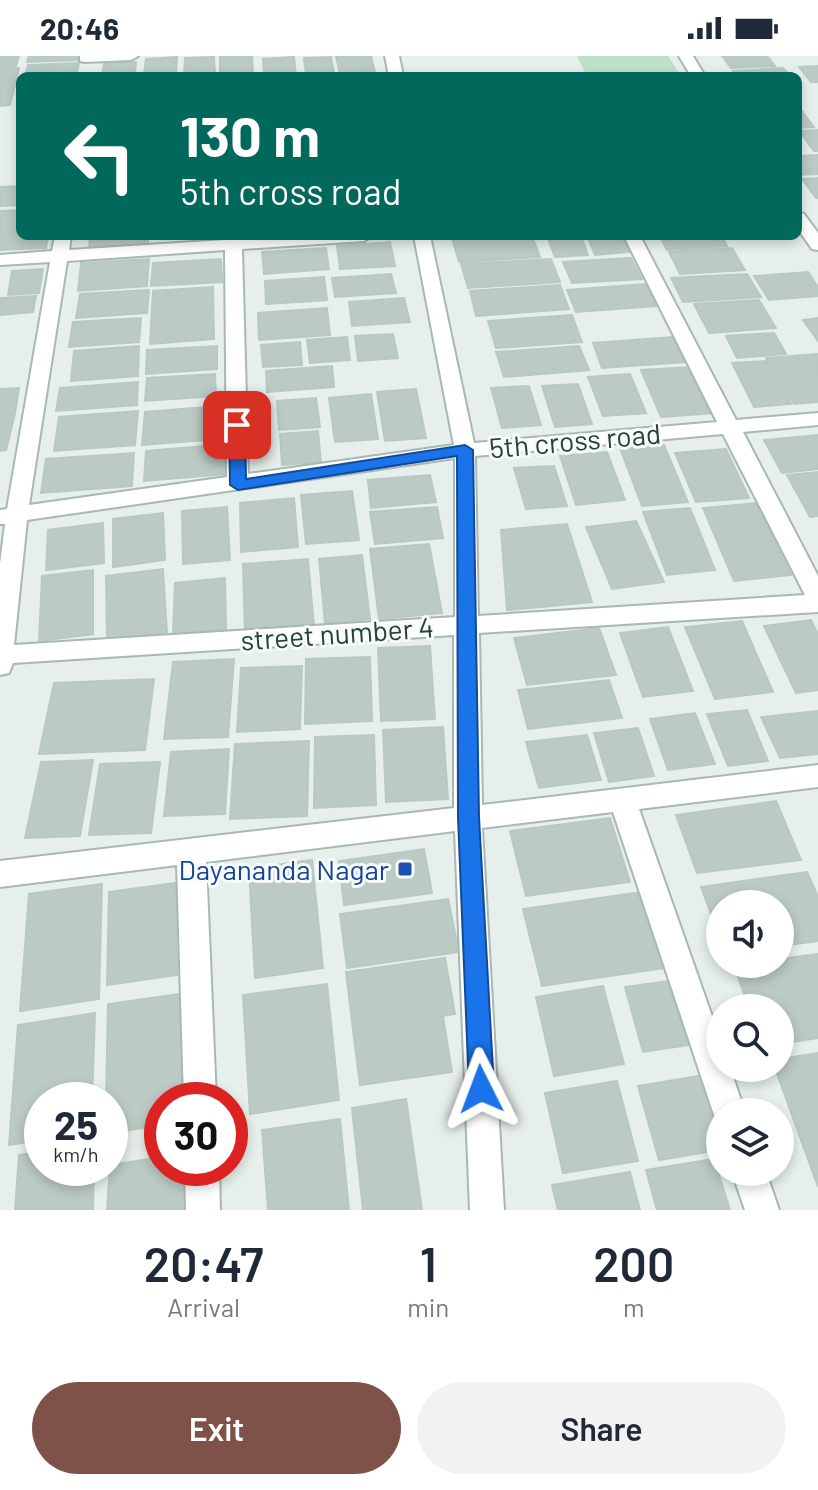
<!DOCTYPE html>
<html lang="en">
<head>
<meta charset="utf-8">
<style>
	:root { --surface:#fff; --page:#f2f2f3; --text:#1f2937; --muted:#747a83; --accent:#7f5249 }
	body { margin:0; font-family:Barlow,sans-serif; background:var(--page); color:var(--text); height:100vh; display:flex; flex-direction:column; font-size:30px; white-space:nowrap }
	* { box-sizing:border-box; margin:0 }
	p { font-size:26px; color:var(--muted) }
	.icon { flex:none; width:44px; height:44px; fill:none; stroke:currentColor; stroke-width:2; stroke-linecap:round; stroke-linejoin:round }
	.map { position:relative; height:1154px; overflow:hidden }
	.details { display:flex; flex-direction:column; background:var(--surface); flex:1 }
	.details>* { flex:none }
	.banner { position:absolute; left:16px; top:16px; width:786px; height:168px; border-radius:12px; box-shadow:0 4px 12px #0003; background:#00695c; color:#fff; overflow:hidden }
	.fabs { position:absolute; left:706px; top:834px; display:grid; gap:16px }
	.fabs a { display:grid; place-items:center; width:88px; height:88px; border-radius:50%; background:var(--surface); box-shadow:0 4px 12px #0003; font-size:40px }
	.speed { position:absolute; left:24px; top:1026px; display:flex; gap:16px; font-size:40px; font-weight:700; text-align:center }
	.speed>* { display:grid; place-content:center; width:104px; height:104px; border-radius:50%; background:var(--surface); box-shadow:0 4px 12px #0003; line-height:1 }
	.speed small { font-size:20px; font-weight:400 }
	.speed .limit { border:12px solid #d22; background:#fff; color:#111 }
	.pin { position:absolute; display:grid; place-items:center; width:68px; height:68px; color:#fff; margin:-34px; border-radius:16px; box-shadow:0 4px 12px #0006 }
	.me { position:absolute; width:88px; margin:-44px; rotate:357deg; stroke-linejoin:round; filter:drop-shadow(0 0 6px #0008) }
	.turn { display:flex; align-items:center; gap:28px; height:168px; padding:0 32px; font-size:36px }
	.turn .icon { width:104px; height:104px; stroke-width:2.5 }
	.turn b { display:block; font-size:56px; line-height:68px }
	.eta { display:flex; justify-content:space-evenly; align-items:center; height:136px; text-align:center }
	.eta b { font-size:48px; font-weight:600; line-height:56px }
	.primary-button { display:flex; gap:16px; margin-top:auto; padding:16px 32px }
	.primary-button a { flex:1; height:92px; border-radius:48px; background:var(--accent); color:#fff; font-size:32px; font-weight:600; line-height:92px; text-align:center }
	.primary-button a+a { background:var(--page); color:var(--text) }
	.status { display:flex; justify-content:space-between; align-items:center; height:56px; padding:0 40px; background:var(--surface); direction:ltr }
	.status svg { height:22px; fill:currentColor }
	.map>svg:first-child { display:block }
	.green { fill:#bfe0c8 }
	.building { fill:#bbcac4; stroke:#b8c9c2; stroke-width:2 }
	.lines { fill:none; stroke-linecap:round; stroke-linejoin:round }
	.minor-casing { stroke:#a8b8b2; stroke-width:4 }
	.minor { fill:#fff; fill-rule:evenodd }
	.route { fill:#1a73e8; stroke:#114b97; stroke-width:2 }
	.transit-dot { fill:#1a4fb4; stroke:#f7fbf9; stroke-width:3 }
	.labels { text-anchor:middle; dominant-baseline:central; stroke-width:6; stroke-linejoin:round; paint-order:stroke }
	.street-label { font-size:28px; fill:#24423a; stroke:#f7fbf9 }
	.transit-label { font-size:28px; fill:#164399; stroke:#f7fbf9; text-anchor:end }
</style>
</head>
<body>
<div class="status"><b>20:46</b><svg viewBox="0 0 49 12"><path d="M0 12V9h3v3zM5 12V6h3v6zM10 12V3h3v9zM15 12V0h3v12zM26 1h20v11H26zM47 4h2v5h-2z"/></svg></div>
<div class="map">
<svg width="818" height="1154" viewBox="0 0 818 1154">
	<rect width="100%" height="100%" fill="#e6efeb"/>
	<!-- green -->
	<path class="green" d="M577 0H668L680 19 587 20Z"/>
	<!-- building -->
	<path class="building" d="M0 0H19L16 10 0 11Z
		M29 0H80V4L27 6Z
		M220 0H252L253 18 220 20Z
		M336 0H371L375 16 340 18Z
		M722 0H767L775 10 731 12Z
		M177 1 176 18 144 19 146 3Z
		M214 1 215 18 184 20 185 2Z
		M294 1 296 20H264L263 3Z
		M331 1 334 18 306 19 304 2Z
		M136 6 135 17 102 19 104 8Z
		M79 7 76 20H25L28 9Z
		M818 10V26H811L799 11Z
		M19 12 10 49 0 50V13Z
		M783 12 790 20H737L733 15Z
		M798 55H802L814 71 798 72Z
		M818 74V95H814L799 75Z
		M818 99V118L798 119V100Z
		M818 122V142H816L802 123Z
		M20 130V149L0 150V131Z
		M20 154V180H48L46 192 0 194V155Z
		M90 180H148V189L89 193Z
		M532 180 540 201 459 206 452 182Z
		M547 180H581L588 199 555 201Z
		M587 180H621L629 196 595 199Z
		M660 180H722L727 190 667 194Z
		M390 186 395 210 340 213 337 190Z
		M326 192 329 213 264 218 262 196Z
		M732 192 745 214 680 218 669 196Z
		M631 202 642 223 572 227 563 206Z
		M149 203 147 230 78 235 81 207Z
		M221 203 222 226 151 230 153 207Z
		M551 203 560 226 468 232 461 208Z
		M43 213 39 237 8 239 12 215Z
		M808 216 818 231V240L769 244 754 220Z
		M391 218 396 237 335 241 332 222Z
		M747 218 761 241 683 246 671 222Z
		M324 221 327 244 266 248 265 225Z
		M646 228 656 250 576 256 567 234Z
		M560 229 569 253 476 260 470 235Z
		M213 231 214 283 150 288 153 235Z
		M149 234 147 257 76 262 80 238Z
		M36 240 33 256 0 259V242Z
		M404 242 410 266 352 270 349 246Z
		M759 244 776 272 709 277 694 248Z
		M327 252 330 279 259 284 258 257Z
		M572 259 582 286 496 292 488 265Z
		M141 262 139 286 69 291 73 266Z
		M818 262V285L803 264Z
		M774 277 786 298 737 302 726 280Z
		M393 278 398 302 358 305 355 280Z
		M347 281 350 304 310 307 307 284Z
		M674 281 686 306 602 312 593 287Z
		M300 286 302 309 263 311 261 289Z
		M139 290 138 320 71 325 74 295Z
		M217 290V313L146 318 147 294Z
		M579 290 589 314 504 321 496 296Z
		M817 298 818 346 794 348 766 302Z
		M767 305 791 348 754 351 732 307Z
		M332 310 334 331 267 336 266 315Z
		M692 311 715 357 661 361 641 314Z
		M215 318 216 340 145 345 147 322Z
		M630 318 646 357 603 360 588 321Z
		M138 326 137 349 56 355 60 332Z
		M578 328 592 368 555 371 542 330Z
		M529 330 541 369 502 372 491 332Z
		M19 332 15 357 0 358V333Z
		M416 333 426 382 385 385 377 336Z
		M371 338 378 383 335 386 329 342Z
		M316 342 320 371 279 374 277 345Z
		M218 350 219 383 142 389 145 356Z
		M138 355 135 389 54 395 59 361Z
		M15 357 6 394 0 395V358Z
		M318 375 321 406 282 409 280 378Z
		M818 379V413L782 417 764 384Z
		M227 388V418L144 425 146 395Z
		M664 389 688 446 642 450 620 392Z
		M726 393 749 442 696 446 675 397Z
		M607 396 625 444 576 449 560 400Z
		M134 397 132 430 41 437 46 403Z
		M554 410 567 450 526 453 514 412Z
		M818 416V460L810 461 787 419Z
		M430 419 436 446 371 452 368 424Z
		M352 435 359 484 306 488 301 439Z
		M294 442 298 491 241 496 240 447Z
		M756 447 791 519 734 525 703 452Z
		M227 451 230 504 183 508 182 455Z
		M437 451 443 482 375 488 370 456Z
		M690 452 715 514 667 519 643 456Z
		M163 457 165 504 113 511V463Z
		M636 465 664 526 612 533 586 471Z
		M103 467 104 507 46 514 48 474Z
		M567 468 592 546 507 554 501 474Z
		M429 488 442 557 379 563 370 493Z
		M362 499 370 563 325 567 319 503Z
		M308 503 314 570 245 576 243 508Z
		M163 513 167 577 107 585 106 520Z
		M93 514V578L39 585 42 520Z
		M225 522 226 573 173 578 175 527Z
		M811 564 818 578V634L796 637 764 570Z
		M742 565 773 636 715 643 685 571Z
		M668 571 693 635 643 641 620 577Z
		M599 572 616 619 527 629 514 582Z
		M430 590 435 663 381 665 378 592Z
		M370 601 372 665 305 668 306 603Z
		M234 603 228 681 164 683 173 606Z
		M302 610 300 673 237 676 241 612Z
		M154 623 145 694 39 698 54 627Z
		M609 624 622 662 528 673 518 634Z
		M747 654 768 705 728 710 707 658Z
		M818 655V698L780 702 761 661Z
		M695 657 715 708 668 714 650 663Z
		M443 671 448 743 386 746 383 674Z
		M638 672 654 720 609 726 594 677Z
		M374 679 376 749 314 752 315 681Z
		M587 679 601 724 539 732 526 686Z
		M309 685 307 760 230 763 235 688Z
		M229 693 225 758 164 760 171 696Z
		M93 704 80 780 25 782 41 706Z
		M160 706 151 777 89 779 100 708Z
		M776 745 801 804 697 817 676 759Z
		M610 762 630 826 526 840 510 775Z
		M424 793 432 837 344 849 339 805Z
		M312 804 323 912 255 922 249 813Z
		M807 816 818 841V885L780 890V848H720V882L701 831Z
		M176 827 177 919 107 929 109 836Z
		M102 828 99 943 20 955 29 838Z
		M641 836 665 912 542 930 523 853Z
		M448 843 459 896 347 912 340 858Z
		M818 898V982L780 988V952H749L734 910 780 908V903Z
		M445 902 455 958 353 974 346 916Z
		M668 925 689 989 643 996 625 931Z
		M327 928 339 1044 250 1058 243 939Z
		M603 930 624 1008 554 1020 536 941Z
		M187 937 189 1044H162V1069L110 1077V1044H106L108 948Z
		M95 957 92 1044H42V1084L9 1089 18 969Z
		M443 961 452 1016 360 1029 353 974Z
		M818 997V1131L775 1012H780V1003Z
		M705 1019 720 1066V1094L659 1104 638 1030Z
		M617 1025 638 1105 563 1117 545 1037Z
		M406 1043 422 1154H363L352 1052Z
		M340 1063 349 1154H268L262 1074Z
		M42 1095V1112H94L93 1154H15L19 1099Z
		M162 1101V1112H196L197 1154H107L110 1109Z
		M714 1103 730 1154H657L646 1114Z
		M630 1116 640 1154H558L552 1129Z"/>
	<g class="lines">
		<!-- minor casing -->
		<g class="minor-casing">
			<path id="minor" d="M80 0H138L131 4 85 6 80 5Z
				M385 0H399L403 20H389Z
				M679 0H693L705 20H691Z
				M798 156 804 158 818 177V194L812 193 798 173Z
				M55 180H71L69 194 225 184V180H241V183L372 180 364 185 242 193 248 418 454 389 414 180H430L474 387 717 366 624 180H640L736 364 818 357V369L743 376 818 520V556L479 577 482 749 818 709V731L639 753 720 983V1012H730L745 1056H720V1069L717 1068 613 756 482 772 504 1154H470L455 775 206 806 216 1044H184L177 809 0 831V805L454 752V579L13 607 9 617 0 619V508L5 468H0V454L7 453 50 206 0 209V199L52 195ZM225 194 227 421 29 449 67 205ZM723 378 805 539 478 560 475 400ZM455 402V561L14 589 27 464Z
				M185 1112H219L220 1154H186Z
				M732 1116H766L779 1154H745Z"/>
		</g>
		<!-- minor -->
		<use href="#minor" class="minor"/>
	</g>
	<!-- route -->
	<path class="route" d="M237 364 245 369 246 423 465 389 473 394 479 761 494 1033 490 1042 481 1045 472 1042 469 1033 458 761 457 400 238 434 230 429 229 369Z"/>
	<!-- markers -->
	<rect class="transit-dot" x="397" y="805" width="16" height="16" rx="4"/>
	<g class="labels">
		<!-- street labels -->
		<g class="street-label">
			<text transform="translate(575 384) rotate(-5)">5th cross road</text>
			<text transform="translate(337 577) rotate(-4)">street number 4</text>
		</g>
		<!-- transit labels -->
		<g class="transit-label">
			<text x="389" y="813">Dayananda Nagar</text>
		</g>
	</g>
</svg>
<div class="fabs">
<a><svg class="icon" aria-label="sound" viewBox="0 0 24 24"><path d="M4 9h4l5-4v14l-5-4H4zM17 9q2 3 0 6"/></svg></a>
<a><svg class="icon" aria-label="search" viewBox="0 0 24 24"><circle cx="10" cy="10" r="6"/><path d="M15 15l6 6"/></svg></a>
<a><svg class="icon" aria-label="layers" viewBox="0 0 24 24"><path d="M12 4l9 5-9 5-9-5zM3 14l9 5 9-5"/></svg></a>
</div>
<div class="speed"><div>25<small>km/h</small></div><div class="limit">30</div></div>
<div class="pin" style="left:237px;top:369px;background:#d93025"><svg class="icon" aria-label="arrive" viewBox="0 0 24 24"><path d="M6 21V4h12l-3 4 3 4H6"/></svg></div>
<svg class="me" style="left:481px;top:1033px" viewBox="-20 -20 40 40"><path d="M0-17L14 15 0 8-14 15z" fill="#1a73e8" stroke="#fff" stroke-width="4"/></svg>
<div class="banner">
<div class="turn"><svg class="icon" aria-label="left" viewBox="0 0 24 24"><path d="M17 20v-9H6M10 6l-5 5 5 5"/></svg><div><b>130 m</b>5th cross road</div></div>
</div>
</div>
<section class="details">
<div class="eta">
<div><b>20:47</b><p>Arrival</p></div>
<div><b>1</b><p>min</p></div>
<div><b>200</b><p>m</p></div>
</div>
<div class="primary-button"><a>Exit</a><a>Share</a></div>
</section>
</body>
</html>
